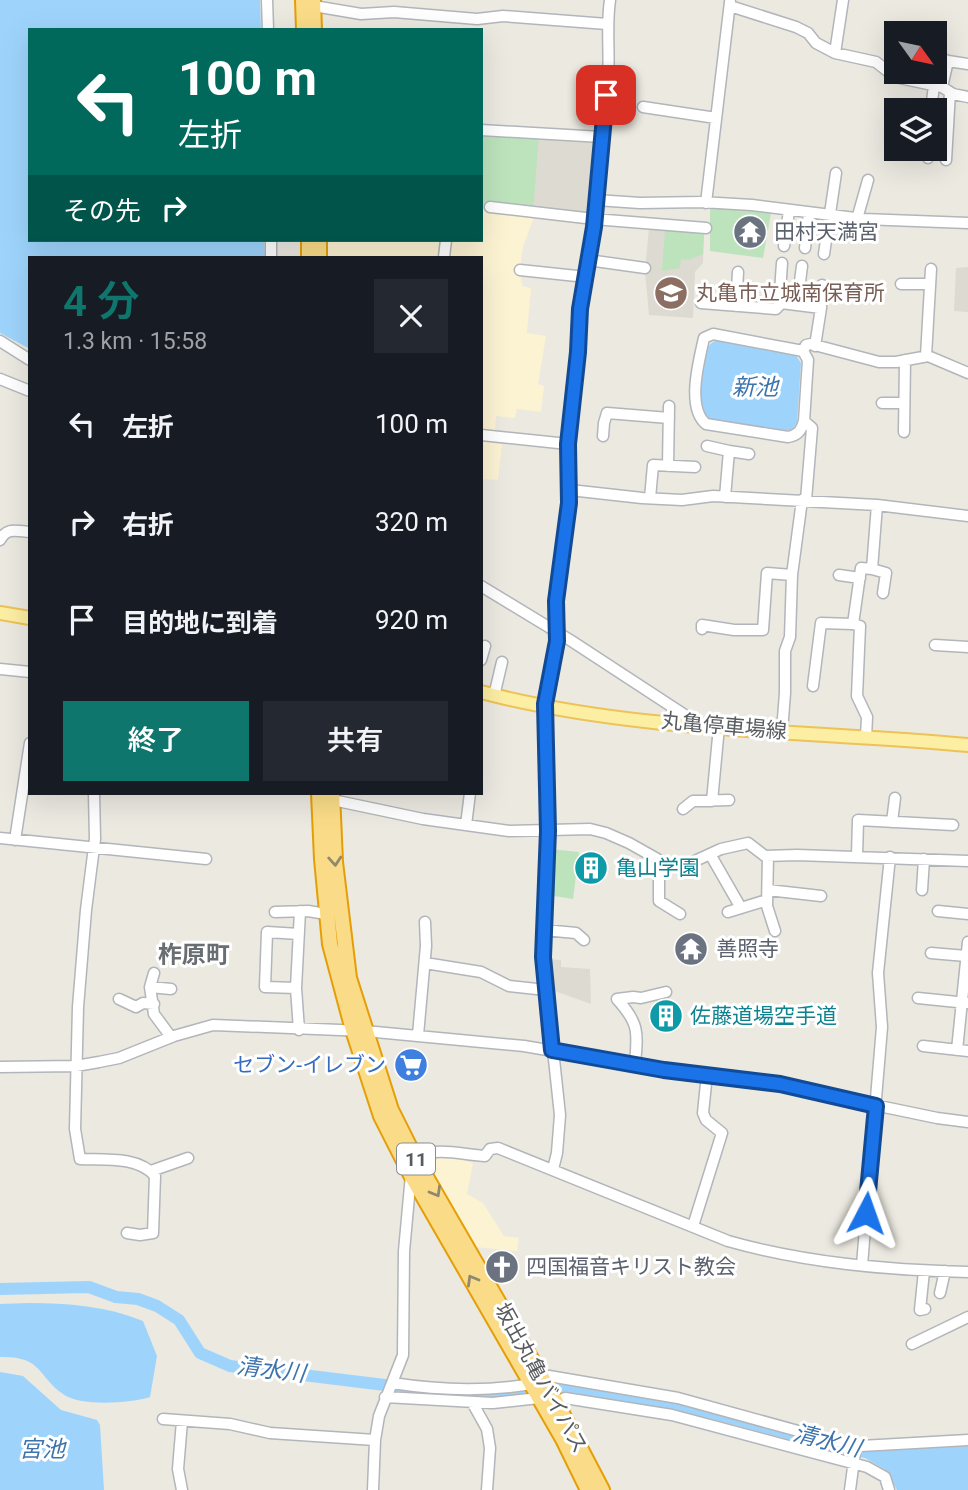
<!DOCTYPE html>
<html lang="ja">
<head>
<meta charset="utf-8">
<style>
	:root { --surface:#171b24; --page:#242831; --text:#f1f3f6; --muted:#9ea1a6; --accent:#0f766e }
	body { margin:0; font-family:Roboto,"Noto Sans JP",sans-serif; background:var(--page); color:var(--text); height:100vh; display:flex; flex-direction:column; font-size:26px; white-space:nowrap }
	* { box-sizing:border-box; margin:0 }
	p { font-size:23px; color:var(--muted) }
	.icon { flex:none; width:38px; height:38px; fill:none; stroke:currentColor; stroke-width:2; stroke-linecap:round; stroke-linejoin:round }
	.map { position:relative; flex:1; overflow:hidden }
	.drawer { position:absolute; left:28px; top:256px; width:455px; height:539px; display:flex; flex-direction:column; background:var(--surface); border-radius:0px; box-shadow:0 7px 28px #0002 }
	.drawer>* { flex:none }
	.hud { position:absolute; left:28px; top:28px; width:455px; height:214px; border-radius:0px; box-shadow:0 7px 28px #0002; background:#00695c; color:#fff; overflow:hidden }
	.needle { width:46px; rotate:123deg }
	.controls { position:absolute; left:884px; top:21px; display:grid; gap:14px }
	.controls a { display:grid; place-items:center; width:63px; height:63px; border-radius:0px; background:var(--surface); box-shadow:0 7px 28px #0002; font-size:35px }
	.pin { position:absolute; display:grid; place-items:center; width:60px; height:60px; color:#fff; margin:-30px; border-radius:14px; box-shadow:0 4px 10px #0006 }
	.me { position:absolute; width:77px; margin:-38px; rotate:4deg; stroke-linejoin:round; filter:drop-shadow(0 0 5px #0008) }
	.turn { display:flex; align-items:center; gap:24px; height:147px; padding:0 35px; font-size:32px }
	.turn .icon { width:91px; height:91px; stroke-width:2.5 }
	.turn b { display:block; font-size:49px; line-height:60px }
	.then { display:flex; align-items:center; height:66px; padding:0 35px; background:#0003; gap:14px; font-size:26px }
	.round { display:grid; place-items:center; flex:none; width:74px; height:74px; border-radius:0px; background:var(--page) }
	.summary { display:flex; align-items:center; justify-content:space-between; height:119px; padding:0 35px }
	h1 { font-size:42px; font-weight:600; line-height:52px; color:var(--accent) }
	.cta { display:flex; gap:14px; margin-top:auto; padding:14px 35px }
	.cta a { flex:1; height:80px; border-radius:0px; background:var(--accent); color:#fff; font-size:28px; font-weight:600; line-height:80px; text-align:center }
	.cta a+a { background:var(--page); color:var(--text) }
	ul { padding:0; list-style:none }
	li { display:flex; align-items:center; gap:21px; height:98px; padding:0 35px }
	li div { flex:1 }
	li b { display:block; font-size:26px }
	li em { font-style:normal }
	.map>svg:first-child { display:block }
	.commercial { fill:#fcf3d3 }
	.education { fill:#dddad1 }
	.green { fill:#bce3bc }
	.water { fill:#9ed4fc }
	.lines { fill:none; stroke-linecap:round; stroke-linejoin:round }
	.river { stroke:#9ed4fc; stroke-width:12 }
	.minor-casing { stroke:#b2b6ba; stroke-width:13 }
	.major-casing { stroke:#edc257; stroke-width:16 }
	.highway-casing { stroke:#e59e06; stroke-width:18 }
	.minor { stroke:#fff; stroke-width:10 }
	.major { stroke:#fceea3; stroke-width:12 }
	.highway { stroke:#fadc88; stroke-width:14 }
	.oneway { stroke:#91896e }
	.route-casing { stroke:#114b97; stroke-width:18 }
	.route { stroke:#1a73e8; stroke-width:12 }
	.labels { text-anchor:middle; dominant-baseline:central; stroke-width:6; stroke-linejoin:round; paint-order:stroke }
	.shield { fill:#fff; stroke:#8a8d90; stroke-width:2 }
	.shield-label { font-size:19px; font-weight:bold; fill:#585c60 }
	.worship-label { font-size:21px; fill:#5b616d; stroke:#fff; text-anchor:start }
	.education-label { font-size:21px; fill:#785e54; stroke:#fff; text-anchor:start }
	.street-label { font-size:21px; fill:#585c60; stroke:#fff }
	.culture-label { font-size:21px; fill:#0d838f; stroke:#fff; text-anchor:start }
	.shop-label { font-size:21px; fill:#366cbe; stroke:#fff; text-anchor:end }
	.water-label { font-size:23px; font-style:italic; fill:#3e74ad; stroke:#fff }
	.quarter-label { font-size:24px; font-weight:bold; fill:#696e72; stroke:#fff }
</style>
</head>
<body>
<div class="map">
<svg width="968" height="1490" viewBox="0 0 968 1490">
	<rect width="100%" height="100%" fill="#ebe9e0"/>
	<!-- commercial -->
	<path class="commercial" d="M481 210 534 217 523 247 520 270 522 286 531 288 527 333 546 336 538 384 544 386 541 412 517 409 515 418 496 416 494 443 502 444 498 480 481 479V257H326V240H481Z
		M448 1156 473 1163 467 1194 483 1203 504 1236 519 1238 517 1251 474 1247 422 1157Z"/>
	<!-- education -->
	<path class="education" d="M481 133 597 140 590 219 481 205Z
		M649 228 704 234 703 263 695 272 693 318 649 315 645 271Z
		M968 267V312L954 311 956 268Z
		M547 959 561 960V967L590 969 591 1004 549 989Z"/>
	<!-- green -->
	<path class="green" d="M481 133 539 135 533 212 481 205Z
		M710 207 771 213 763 258 710 251Z
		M665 230 704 234 703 254 688 260 681 259 680 268 662 271Z
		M550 849 579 852 573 899 548 895Z"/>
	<!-- water -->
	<path class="water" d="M0 0H260L261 30H30V240H264L265 257H30V349L0 333Z
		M718 340 795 354 801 363 797 423 792 430H773L706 419 699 411C700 392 695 346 718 340Z
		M29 1303C68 1303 106 1306 143 1321L157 1356 150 1397C131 1403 80 1407 63 1394 37 1376 43 1356 0 1357V1304Z
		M0 1372 23 1376 61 1410 97 1420 100 1425 104 1490H0Z
		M968 1446V1490H897L886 1470 865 1458 866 1447Z"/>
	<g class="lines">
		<!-- river -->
		<path class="river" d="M0 1289 89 1287 116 1297 138 1299 157 1306 179 1320 200 1353 230 1366 401 1387
			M556 1389C603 1392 653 1399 699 1410 760 1424 819 1444 881 1455
			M461 1392 484 1395 526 1391"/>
		<!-- minor casing -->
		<g class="minor-casing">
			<path id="minor" d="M267 0 268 30
				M314 6 361 14 394 12 477 19 503 16 607 24
				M730 6 796 27 808 33 816 43 835 53 876 62 895 77 942 87 953 94 968 97
				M835 53 843 0
				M934 55 948 61
				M942 87 948 61 968 64
				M643 107 716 118
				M931 110 934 85
				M481 130 602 137
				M928 158V149
				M946 160 950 92
				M596 200 640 203 701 202 752 205 863 219 968 223
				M706 203 730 2
				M490 207 594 219 706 228
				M857 219 868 180
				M271 240V257
				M784 246 789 211
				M805 248 809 213
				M824 254 836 173
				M444 257 446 240
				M588 260 645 268
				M520 270 586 277
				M901 284H930
				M701 303 776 309 781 303 821 308 815 346
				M797 305 802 266
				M736 306 738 272
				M779 306 782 263
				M821 308 822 285
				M0 341 30 360
				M803 351 806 345 811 344 879 362H896L928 356 968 373
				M926 356 931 269
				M0 379 30 391
				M882 403H904
				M804 421C801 431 798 435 788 437L706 424C686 407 699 361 704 338L713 334 803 351 808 360 804 421 812 428 806 500
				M904 432 905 360
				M481 435 568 444
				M603 436 604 423 607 413 669 418
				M707 446 729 451 725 497
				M729 451 749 454
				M668 466 669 406
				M570 490 642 498 682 500 713 496 877 505 968 516
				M650 498 653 465 695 467
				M0 540C7 527 16 531 30 532
				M872 569 886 573 883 593
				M839 575 860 578
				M481 586 570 640 700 725
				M853 624 860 626 857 696 867 717 866 737
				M702 629V625L734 630H763L767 573 792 575
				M935 645 968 647
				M481 660 485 646
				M0 669 30 672
				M813 686 821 623 853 624 861 568 872 569 877 505
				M494 696 502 662
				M782 731 785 693V651L790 637 792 575 802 500
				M94 793 95 839 86 910 78 1007 75 1129 80 1159C104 1160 138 1156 155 1176L153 1233 140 1235 127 1233
				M328 799 423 819 509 831 590 829 606 833 629 843 668 865H686L721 849 748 843 765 856 797 855 968 861
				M712 801 719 727
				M683 809 693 801 729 800
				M892 822 895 798
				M466 825 470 793
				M0 838 206 859
				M15 840 30 743
				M710 854 741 908
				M768 856 767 906 775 931
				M857 856 858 820 953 825
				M659 861V901L680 914
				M768 890 821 896
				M922 890 924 859
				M938 911 968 914
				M275 912 308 911 326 914
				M728 912 767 900
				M544 930 576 933 584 940
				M931 953 966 956
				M425 963 481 972 509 986 546 990
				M154 973 150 987 154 1014 171 1037
				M150 987 171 989
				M296 988 265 987 267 932 299 934
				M918 998 967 1003
				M119 999 136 1007 143 1003 154 1004
				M299 1030 296 988 300 911
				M418 1035 426 946 425 922
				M923 1046 968 1051
				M957 1050 968 942
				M635 1064C638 1032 639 1023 617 999L633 997 641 998 666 992
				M0 1067 76 1066 99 1062 119 1058 174 1036 213 1025 365 1031 524 1046 664 1070 754 1080 937 1118 968 1122
				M415 1158C436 1146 463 1155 485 1156L490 1149 498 1148 728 1241C806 1263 887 1270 968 1272
				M553 1169 557 1153 560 1115 543 957 548 831 545 704 556 649V601L569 503 568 444 578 352 580 309 594 227 608 79C610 53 606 27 610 0
				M151 1171 188 1158
				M693 1226 722 1133 706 1120 703 1113 707 1074
				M862 1265 882 1027 878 973 890 857
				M924 1271 920 1310 925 1309
				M940 1293 945 1271
				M912 1344 968 1317
				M541 1378 549 1376 678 1398 827 1439 861 1446 968 1440
				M392 1383C438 1390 485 1392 531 1384
				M385 1397 493 1403 539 1398
				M472 1402 487 1429 490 1448 487 1490
				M556 1402 565 1398 672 1415 867 1467 885 1477 889 1490
				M163 1419 230 1424 270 1433 375 1440
				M182 1490 178 1469 182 1421
				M373 1490 375 1440 379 1416 403 1355 404 1251 411 1175
				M850 1490 856 1445"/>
		</g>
		<!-- major casing -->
		<g class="major-casing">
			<path id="major" d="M0 613 30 618
				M481 692C638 733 807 730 968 745"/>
		</g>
		<!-- highway casing -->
		<g class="highway-casing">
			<path id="highway" d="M303 0 304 30
				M313 0 314 30
				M309 240V257
				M319 240V257
				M319 793 322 859 330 944 353 1030 381 1116 411 1175 563 1439 588 1490
				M332 793 335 862 349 978 391 1110 415 1158 556 1402 602 1490"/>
		</g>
		<!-- minor -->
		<use href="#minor" class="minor"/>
		<!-- major -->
		<use href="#major" class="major"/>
		<!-- highway -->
		<use href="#highway" class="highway"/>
	</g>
	<!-- one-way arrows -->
	<defs><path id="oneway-chevron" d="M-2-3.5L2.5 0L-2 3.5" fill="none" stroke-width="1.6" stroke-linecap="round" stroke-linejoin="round" transform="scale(1.75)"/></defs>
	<g class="oneway">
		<use href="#oneway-chevron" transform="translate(335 861) rotate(86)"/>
		<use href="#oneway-chevron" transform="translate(436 1192) rotate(60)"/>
		<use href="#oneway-chevron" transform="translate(472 1280) rotate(-120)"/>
	</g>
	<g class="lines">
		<!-- route casing -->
		<g class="route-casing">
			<path id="route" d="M606 95 594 227 580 309 578 352 568 444 569 503 556 601 557 641 545 704 548 831 543 957 552 1050 664 1070 780 1084 876 1106 866 1213"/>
		</g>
		<!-- route -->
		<use href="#route" class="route"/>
	</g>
	<!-- icons -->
	<defs>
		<g id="temple-disc" transform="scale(1.75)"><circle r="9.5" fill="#6b7280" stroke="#fff"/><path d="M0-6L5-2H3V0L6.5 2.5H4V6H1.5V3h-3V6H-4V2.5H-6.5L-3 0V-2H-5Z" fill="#fff"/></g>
		<g id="school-disc" transform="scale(1.75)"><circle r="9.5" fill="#8d6e63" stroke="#fff"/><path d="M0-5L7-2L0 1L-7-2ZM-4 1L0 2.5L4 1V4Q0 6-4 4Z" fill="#fff"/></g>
		<g id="building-disc" transform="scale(1.75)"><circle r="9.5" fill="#0f9aa8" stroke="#fff"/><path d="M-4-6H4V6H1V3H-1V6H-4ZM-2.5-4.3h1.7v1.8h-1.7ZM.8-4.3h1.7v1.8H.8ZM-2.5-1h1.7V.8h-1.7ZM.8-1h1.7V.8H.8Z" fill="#fff"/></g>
		<g id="supermarket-disc" transform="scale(1.75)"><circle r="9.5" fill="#3f7fe0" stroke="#fff"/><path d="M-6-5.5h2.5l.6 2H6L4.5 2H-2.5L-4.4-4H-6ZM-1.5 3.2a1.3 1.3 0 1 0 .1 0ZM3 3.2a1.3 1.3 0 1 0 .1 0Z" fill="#fff"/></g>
		<g id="church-disc" transform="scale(1.75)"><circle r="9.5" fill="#6b7280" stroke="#fff"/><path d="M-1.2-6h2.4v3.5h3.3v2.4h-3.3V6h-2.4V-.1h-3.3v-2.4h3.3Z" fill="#fff"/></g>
	</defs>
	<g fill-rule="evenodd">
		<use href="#temple-disc" x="750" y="232"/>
		<use href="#school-disc" x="671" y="293"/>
		<use href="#building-disc" x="591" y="868"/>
		<use href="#temple-disc" x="691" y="949"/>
		<use href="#building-disc" x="666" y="1016"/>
		<use href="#supermarket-disc" x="411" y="1065"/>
		<use href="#church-disc" x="502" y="1267"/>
	</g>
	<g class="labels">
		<!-- shield labels -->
		<rect class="shield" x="397" y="1143.5" width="38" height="31" rx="5"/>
		<g class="shield-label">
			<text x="416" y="1159">11</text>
		</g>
		<!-- worship labels -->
		<g class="worship-label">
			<text x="774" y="232">田村天満宮</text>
			<text x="716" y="949">善照寺</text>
			<text x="526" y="1267">四国福音キリスト教会</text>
		</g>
		<!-- education labels -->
		<g class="education-label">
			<text x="696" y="293">丸亀市立城南保育所</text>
		</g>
		<!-- street labels -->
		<g class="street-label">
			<text transform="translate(724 726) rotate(5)">丸亀停車場線</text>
			<text transform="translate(541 1378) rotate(61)">坂出丸亀バイパス</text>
		</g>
		<!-- culture labels -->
		<g class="culture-label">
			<text x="616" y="868">亀山学園</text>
			<text x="690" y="1016">佐藤道場空手道</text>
		</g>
		<!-- shop labels -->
		<g class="shop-label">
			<text x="386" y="1065">セブン-イレブン</text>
		</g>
		<!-- water labels -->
		<g class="water-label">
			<text x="755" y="387">新池</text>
			<text transform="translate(271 1370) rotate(7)">清水川</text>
			<text transform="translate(827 1441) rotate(14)">清水川</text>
			<text x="42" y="1449">宮池</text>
		</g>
		<!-- quarter labels -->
		<g class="quarter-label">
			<text x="194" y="955">柞原町</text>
		</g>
	</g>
</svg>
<div class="controls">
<a><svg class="needle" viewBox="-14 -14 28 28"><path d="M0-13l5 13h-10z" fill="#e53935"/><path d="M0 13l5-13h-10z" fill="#9ea1a6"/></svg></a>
<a><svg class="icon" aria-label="layers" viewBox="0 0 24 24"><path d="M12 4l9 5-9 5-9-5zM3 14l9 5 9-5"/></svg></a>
</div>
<div class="pin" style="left:606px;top:95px;background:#d93025"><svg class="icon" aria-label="arrive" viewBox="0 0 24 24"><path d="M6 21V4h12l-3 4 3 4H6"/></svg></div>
<svg class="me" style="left:866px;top:1213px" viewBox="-20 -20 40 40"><path d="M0-17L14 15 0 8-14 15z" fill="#1a73e8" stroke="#fff" stroke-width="4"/></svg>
<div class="hud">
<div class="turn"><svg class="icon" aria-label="left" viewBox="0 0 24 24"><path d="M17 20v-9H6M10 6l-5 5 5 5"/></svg><div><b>100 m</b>左折</div></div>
<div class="then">その先<svg class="icon" aria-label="right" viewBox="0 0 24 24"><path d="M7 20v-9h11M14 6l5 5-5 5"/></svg></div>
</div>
<section class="drawer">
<div class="summary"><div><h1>4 分</h1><p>1.3 km · 15:58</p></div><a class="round"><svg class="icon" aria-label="close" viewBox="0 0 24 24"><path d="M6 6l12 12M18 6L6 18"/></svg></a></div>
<ul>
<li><svg class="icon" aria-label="left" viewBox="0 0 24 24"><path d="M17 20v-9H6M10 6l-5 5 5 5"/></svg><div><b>左折</b></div><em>100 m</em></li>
<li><svg class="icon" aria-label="right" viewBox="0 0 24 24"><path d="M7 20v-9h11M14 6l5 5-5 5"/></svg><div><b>右折</b></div><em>320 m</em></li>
<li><svg class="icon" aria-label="arrive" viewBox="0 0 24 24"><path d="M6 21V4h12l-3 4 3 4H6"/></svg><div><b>目的地に到着</b></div><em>920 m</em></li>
</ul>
<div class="cta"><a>終了</a><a>共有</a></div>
</section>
</div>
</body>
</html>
